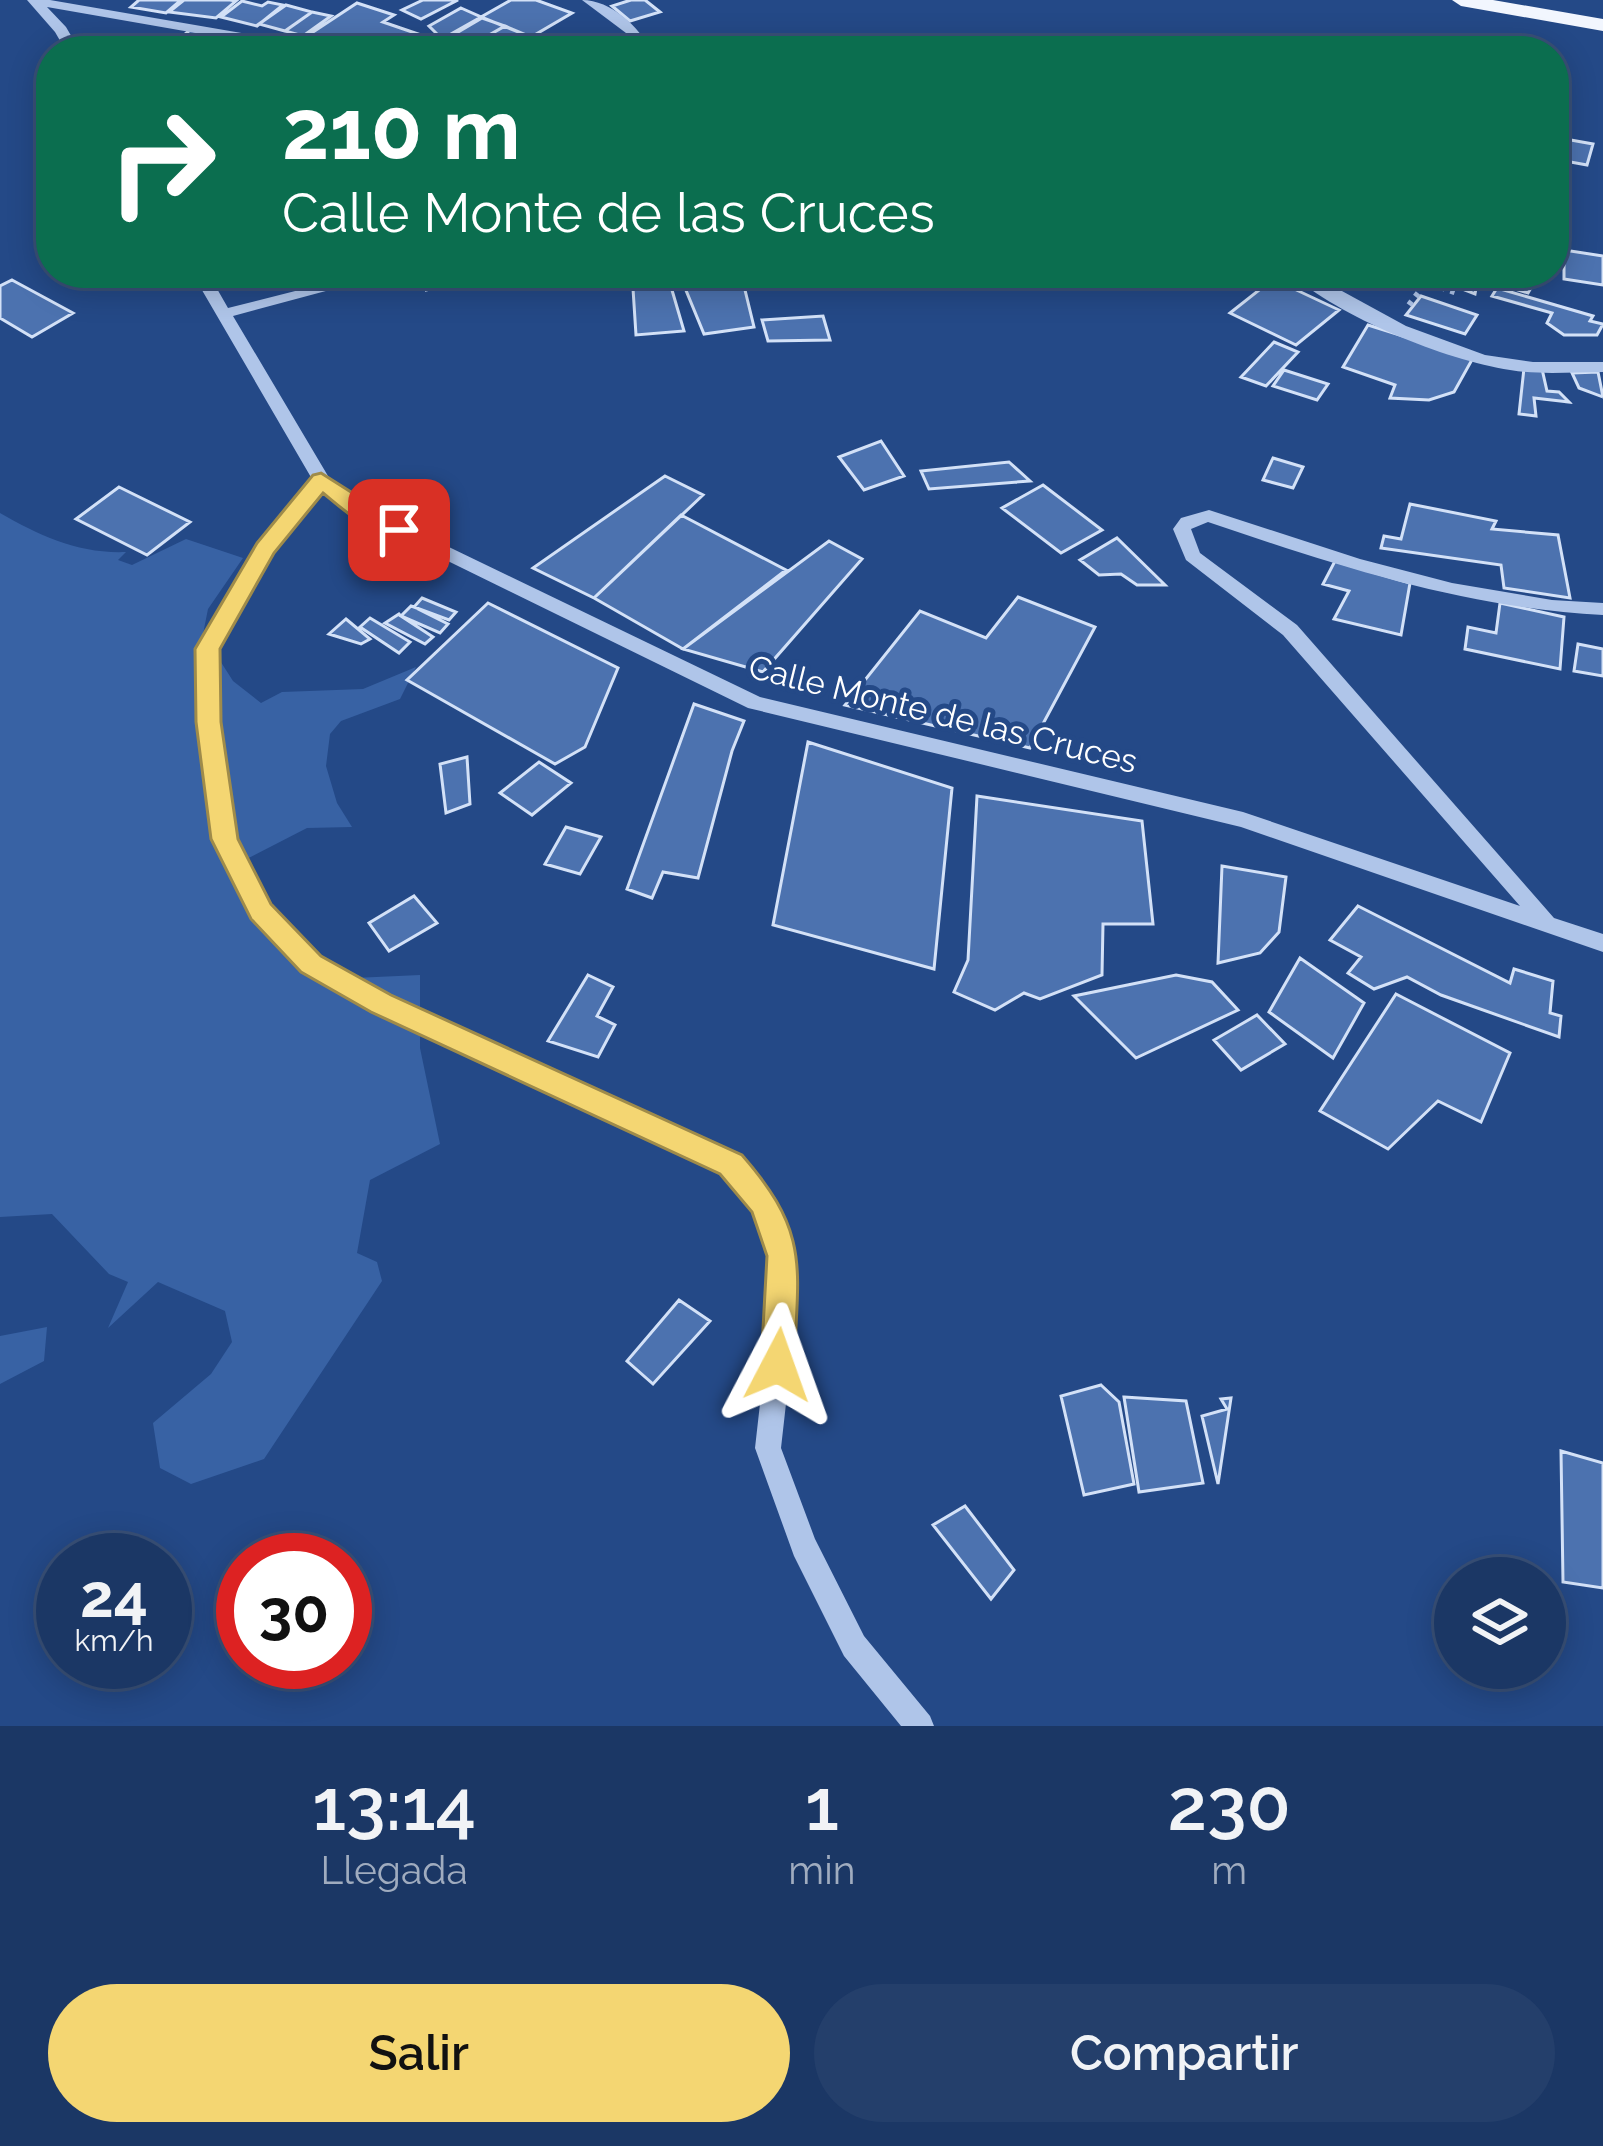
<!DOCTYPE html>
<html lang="es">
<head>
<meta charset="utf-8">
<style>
	:root { --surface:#1b3765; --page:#243f6b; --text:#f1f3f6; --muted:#a0acbf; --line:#395179; --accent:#f4d672 }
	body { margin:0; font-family:Raleway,sans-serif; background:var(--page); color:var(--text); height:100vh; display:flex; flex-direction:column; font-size:45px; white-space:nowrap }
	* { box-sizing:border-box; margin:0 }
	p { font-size:39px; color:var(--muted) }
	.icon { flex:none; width:66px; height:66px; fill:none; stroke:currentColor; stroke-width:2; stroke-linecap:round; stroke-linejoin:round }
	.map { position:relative; height:1726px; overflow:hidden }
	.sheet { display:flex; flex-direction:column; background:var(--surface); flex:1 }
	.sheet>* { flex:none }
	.guide { position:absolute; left:36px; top:36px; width:1533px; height:252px; border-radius:48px; box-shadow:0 6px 30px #0003,0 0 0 3px var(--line); background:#0b6e4f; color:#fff; overflow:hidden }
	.tools { position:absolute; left:1434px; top:1557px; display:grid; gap:24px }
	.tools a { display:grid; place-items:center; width:132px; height:132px; border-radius:50%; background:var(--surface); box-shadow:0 6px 30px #0003,0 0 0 3px var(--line); font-size:60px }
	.speed { position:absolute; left:36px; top:1533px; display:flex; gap:24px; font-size:60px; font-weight:700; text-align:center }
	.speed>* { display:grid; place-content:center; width:156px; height:156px; border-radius:50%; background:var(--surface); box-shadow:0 6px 30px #0003,0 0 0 3px var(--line); line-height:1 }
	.speed small { font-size:30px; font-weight:400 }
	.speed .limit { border:18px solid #d22; background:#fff; color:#111 }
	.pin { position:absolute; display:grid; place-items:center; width:102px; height:102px; color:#fff; margin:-51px; border-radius:24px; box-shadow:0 6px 18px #0006 }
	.me { position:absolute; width:132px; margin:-66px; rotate:4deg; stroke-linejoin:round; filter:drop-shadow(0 0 9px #0008) }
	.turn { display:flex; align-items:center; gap:42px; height:252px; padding:0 48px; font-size:54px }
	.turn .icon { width:156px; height:156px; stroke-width:2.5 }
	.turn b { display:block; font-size:84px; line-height:102px }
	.eta { display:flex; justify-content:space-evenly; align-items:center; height:204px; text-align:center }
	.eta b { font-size:72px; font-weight:600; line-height:84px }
	.cta { display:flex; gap:24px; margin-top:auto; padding:24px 48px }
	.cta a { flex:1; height:138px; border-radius:72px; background:var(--accent); color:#111; font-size:48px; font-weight:600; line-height:138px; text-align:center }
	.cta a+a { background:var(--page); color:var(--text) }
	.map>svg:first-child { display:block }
	.green { fill:#3862a4 }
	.building { fill:#4c72af; stroke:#d3e1f7; stroke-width:3 }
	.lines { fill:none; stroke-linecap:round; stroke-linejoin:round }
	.path { stroke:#afc5e9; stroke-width:6; stroke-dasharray:4.5 6; stroke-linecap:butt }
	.minor { fill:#afc5e9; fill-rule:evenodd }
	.major { fill:#f2f6fe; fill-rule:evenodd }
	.route { fill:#f4d672; stroke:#9f8b4a; stroke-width:3 }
	.labels { text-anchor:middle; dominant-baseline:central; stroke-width:10; stroke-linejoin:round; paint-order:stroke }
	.street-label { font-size:33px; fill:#fff; stroke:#244987 }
</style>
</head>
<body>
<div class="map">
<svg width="1603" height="1726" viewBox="0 0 1603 1726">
	<rect width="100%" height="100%" fill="#244987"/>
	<!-- green -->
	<path class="green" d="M0 513C40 536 79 554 126 552L118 560 132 565 186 539 243 558 208 609 203 634 233 681 261 703 282 692 363 689 416 667 400 699 341 721 330 734 326 766 337 803 352 827 307 828 233 866 266 922 354 978 420 975V1048L440 1144 370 1180 357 1253 377 1262 382 1281 264 1459 191 1484 160 1468 153 1423 211 1374 232 1342 225 1311 158 1282 108 1328 128 1282 109 1274 52 1214 0 1217Z
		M47 1327 44 1361 0 1384V1336Z"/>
	<!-- building -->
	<path class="building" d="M139 0H181L166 13 131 7Z
		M184 0H230L236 1 216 18 169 12Z
		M423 0H458L421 19 402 10Z
		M511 0H536L572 13 531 37 481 17Z
		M631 0H645L660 12 630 21 612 6Z
		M242 1 262 6 268 2 283 5 257 26 221 17Z
		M357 3 394 15 383 22 421 35 409 43 377 48 345 37 336 42 310 34Z
		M286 5 312 12 285 31 259 24Z
		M461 8 481 17 442 39 429 26Z
		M312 12 331 16 303 36 285 31Z
		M482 18 505 26 461 51H450L443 41Z
		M505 26 531 37 507 51H461Z
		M190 30 243 39 227 51 170 46Z
		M570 37 591 51 545 47Z
		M1554 137 1593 144 1587 165 1554 159Z
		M1564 250 1603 256V285L1564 279Z
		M417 273H465L470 280 426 290Z
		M632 273H667L684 331 636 335Z
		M1421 273 1478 277 1475 294Z
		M1493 273H1528L1538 276 1528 293 1488 281Z
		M1273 279 1339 310 1296 345 1230 313Z
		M12 280 73 313 32 337 0 318V286Z
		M683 283 744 286 754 327 704 334Z
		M1497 288 1593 316 1590 321 1603 324 1597 335H1564L1547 323 1552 313 1492 296Z
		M1421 296 1477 315 1465 334 1406 315Z
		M823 316 830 340 768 341 762 320Z
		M1368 325 1473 358 1454 392 1429 400 1390 398 1395 385 1343 367Z
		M1274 342 1298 352 1266 386 1241 377Z
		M1524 368 1542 369 1547 391 1559 392 1569 402 1534 398 1536 416 1519 414Z
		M1284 370 1328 384 1317 400 1273 386Z
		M1598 372 1603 397 1579 388 1572 373Z
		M881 441 904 476 864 490 839 457Z
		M1273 458 1303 467 1293 488 1263 480Z
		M1009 462 1030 481 929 489 921 471Z
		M665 476 703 495 594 598 533 568Z
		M1043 485 1102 530 1061 553 1002 508Z
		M119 487 190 522 147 555 76 519Z
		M1410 504 1496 521 1492 529 1558 535 1570 598 1504 588 1501 565 1381 548 1384 536 1401 539Z
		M681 515 786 570 683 649 594 598Z
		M1117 538 1165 585H1137L1121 574 1099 575 1080 560Z
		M829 541 862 559 763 672 683 649Z
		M1335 561 1410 583 1401 635 1334 619 1349 591 1323 584Z
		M1018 597 1095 627 1030 748 845 705 920 611 986 638Z
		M422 598 456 612 449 620 414 607Z
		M488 603 618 668 585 747 555 764 407 680Z
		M1500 603 1564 617 1560 669 1465 649 1468 627 1496 633Z
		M411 606 414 607 448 624 440 633 401 616Z
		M399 614 401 616 433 637 425 644 385 623Z
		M370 618 410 642 399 653 360 627Z
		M346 619 370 639 361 644 329 634Z
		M1578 644 1603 649V676L1574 671Z
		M694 704 744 721 732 751 698 878 663 872 652 898 627 889Z
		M808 742 952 788 934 969 773 925Z
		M467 757 470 804 446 813 440 764Z
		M539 762 571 783 532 815 500 793Z
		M977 796 1142 821 1153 924H1103L1102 975 1040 999 1024 993 995 1010 954 992 968 960Z
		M566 827 601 837 580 874 545 864Z
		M1222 866 1286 877 1279 932 1260 953 1218 963Z
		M414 896 437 923 389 951 369 923Z
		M1358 906 1510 983 1514 969 1553 981 1550 1013 1561 1016 1559 1037 1441 995 1407 977 1374 989 1348 973 1361 957 1330 940Z
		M1300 958 1364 1003 1333 1058 1269 1012Z
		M588 975 613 987 597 1016 615 1025 598 1057 548 1041Z
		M1176 975 1212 982 1238 1010 1136 1058 1074 996Z
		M1396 994 1510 1053 1481 1122 1438 1101 1388 1149 1320 1111Z
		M1257 1015 1285 1044 1241 1070 1214 1040Z
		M679 1300 710 1321 653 1384 627 1361Z
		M1101 1385 1119 1402 1134 1484 1084 1495 1061 1396Z
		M1124 1397 1186 1401 1203 1483 1139 1492Z
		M1231 1398 1218 1484 1202 1416 1227 1409 1221 1399Z
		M1561 1451 1603 1463V1588L1563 1582Z
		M965 1506 1014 1570 991 1599 933 1525Z"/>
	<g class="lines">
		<!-- path -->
		<path class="path" d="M1401 273 1460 294
			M1409 305 1426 283"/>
		<!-- minor -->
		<path class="minor" d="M27 0H50L323 47 330 51H299L47 7 66 27 80 51H66L55 32Z
			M582 0C611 0 639 27 652 51H638L630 36Z
			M192 273H208L228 308 366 273H393L233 316 328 476 366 507 760 697 1243 812 1520 906 1283 635 1186 560 1173 529 1181 518 1209 510 1360 559 1452 583 1552 600 1603 603V615C1465 608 1338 566 1208 522L1191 529 1200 553 1297 625 1554 918 1603 934V952L1241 827 748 708 354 515 322 490 272 552 218 649V723L234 839 269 905 319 958 389 997 739 1157 775 1197 795 1256V1324L781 1448 815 1539 864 1636 930 1716 934 1726H901L844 1656 794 1556 755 1448 769 1324 771 1256 756 1211 723 1171 373 1011 303 970 253 917 214 839 198 723V649L259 545 312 479Z
			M1290 273H1309L1406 326 1485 355 1533 362H1603V372C1572 372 1540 375 1510 370 1445 360 1339 317 1290 273Z"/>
		<!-- major -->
		<path class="major" d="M1452 0H1493L1603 19V31L1461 6Z"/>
	</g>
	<!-- route -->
	<path class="route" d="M321 473 411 530 407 536C377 541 345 511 323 493L274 553 220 649 221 722 238 839 271 904 321 956 391 995 742 1155C811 1234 798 1267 794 1365L789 1376 778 1381 766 1376 761 1365 767 1256 752 1212 720 1174 371 1012 301 972 251 919 211 839 196 722 195 649 257 543 313 475Z"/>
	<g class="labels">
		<!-- street labels -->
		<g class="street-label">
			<text transform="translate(943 714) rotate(14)">Calle Monte de las Cruces</text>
		</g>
	</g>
</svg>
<div class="tools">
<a><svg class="icon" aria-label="layers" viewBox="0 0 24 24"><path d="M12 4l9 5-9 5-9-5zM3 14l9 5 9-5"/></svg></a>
</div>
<div class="speed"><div>24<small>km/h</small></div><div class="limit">30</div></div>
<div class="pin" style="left:399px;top:530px;background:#d93025"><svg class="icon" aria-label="arrive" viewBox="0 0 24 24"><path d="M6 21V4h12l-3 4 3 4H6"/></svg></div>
<svg class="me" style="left:778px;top:1365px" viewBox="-20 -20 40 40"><path d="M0-17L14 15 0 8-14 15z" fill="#f4d672" stroke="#fff" stroke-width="4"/></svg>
<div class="guide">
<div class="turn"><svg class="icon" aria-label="right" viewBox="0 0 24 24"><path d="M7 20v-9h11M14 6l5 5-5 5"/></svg><div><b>210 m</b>Calle Monte de las Cruces</div></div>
</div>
</div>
<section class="sheet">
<div class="eta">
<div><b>13:14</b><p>Llegada</p></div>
<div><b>1</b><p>min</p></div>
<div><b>230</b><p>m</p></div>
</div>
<div class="cta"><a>Salir</a><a>Compartir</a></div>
</section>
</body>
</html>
